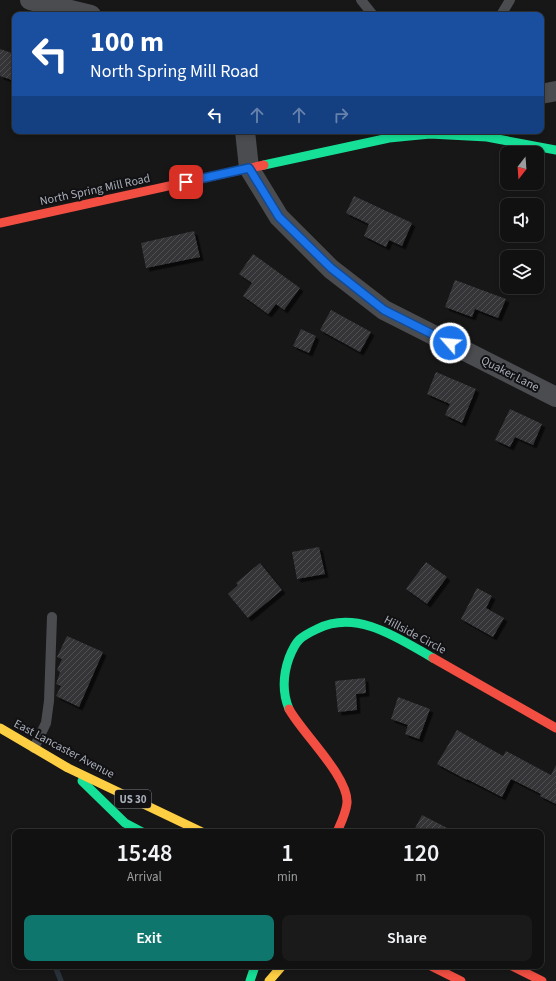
<!DOCTYPE html>
<html lang="en">
<head>
<meta charset="utf-8">
<style>
	:root { --surface:#111; --page:#1a1a1a; --text:#f1f3f6; --muted:#9c9d9f; --line:#303131; --accent:#0f766e }
	body { margin:0; font-family:"Source Sans 3",sans-serif; background:var(--page); color:var(--text); height:100vh; display:flex; flex-direction:column; font-size:15px; white-space:nowrap }
	* { box-sizing:border-box; margin:0 }
	p { font-size:13px; color:var(--muted) }
	.icon { flex:none; width:22px; height:22px; fill:none; stroke:currentColor; stroke-width:2; stroke-linecap:round; stroke-linejoin:round }
	.map { position:relative; flex:1; overflow:hidden }
	.drawer { position:absolute; left:12px; top:829px; width:532px; height:140px; display:flex; flex-direction:column; background:var(--surface); border-radius:8px; box-shadow:0 2px 6px #0003,0 0 0 1px var(--line) }
	.drawer>* { flex:none }
	.hud { position:absolute; left:12px; top:12px; width:532px; height:122px; border-radius:8px; box-shadow:0 2px 6px #0003,0 0 0 1px var(--line); background:#1a4fa0; color:#fff; overflow:hidden }
	.needle { width:26px; rotate:197deg }
	.controls { position:absolute; left:500px; top:146px; display:grid; gap:8px }
	.controls a { display:grid; place-items:center; width:44px; height:44px; border-radius:8px; background:var(--surface); box-shadow:0 2px 6px #0003,0 0 0 1px var(--line); font-size:20px }
	.pin { position:absolute; display:grid; place-items:center; width:34px; height:34px; color:#fff; margin:-17px; border-radius:8px; box-shadow:0 2px 6px #0006 }
	.me { position:absolute; width:44px; margin:-22px; rotate:297deg; stroke-linejoin:round; filter:drop-shadow(0 0 3px #0008) }
	.turn { display:flex; align-items:center; gap:14px; height:84px; padding:0 12px; font-size:18px }
	.turn .icon { width:52px; height:52px; stroke-width:2.5 }
	.turn b { display:block; font-size:28px; line-height:34px }
	.lanes { display:flex; align-items:center; height:38px; padding:0 12px; background:#0003; justify-content:center; gap:20px; direction:ltr }
	.lanes .off { opacity:.35 }
	.eta { display:flex; justify-content:space-evenly; align-items:center; height:68px; text-align:center }
	.eta b { font-size:24px; font-weight:600; line-height:28px }
	.cta { display:flex; gap:8px; margin-top:auto; padding:8px 12px }
	.cta a { flex:1; height:46px; border-radius:8px; background:var(--accent); color:#fff; font-size:16px; font-weight:600; line-height:46px; text-align:center }
	.cta a+a { background:var(--page); color:var(--text) }
	.map>svg:first-child { display:block }
	.lines { fill:none; stroke-linecap:round; stroke-linejoin:round }
	.stream { stroke:#2a3239; stroke-width:5.5 }
	.building { fill:url(#building-hatch); filter:url(#shadow) }
	.lane { stroke:#4b4c50; stroke-width:10 }
	.street { stroke:#4b4c50; stroke-width:20 }
	.fast { stroke:#16e098; stroke-width:9 }
	.slow { stroke:#ffcf43; stroke-width:9 }
	.jam { stroke:#f24e42; stroke-width:9 }
	.route-casing { stroke:#114b97; stroke-width:10 }
	.route { stroke:#1a73e8; stroke-width:7 }
	.labels { text-anchor:middle; dominant-baseline:central; stroke-width:4; stroke-linejoin:round; paint-order:stroke }
	.shield { fill:#111113; stroke:#7b7e86; stroke-width:1 }
	.shield-label { font-size:11px; font-weight:bold; fill:#a8adb8 }
	.street-label { font-size:12px; fill:#a8adb8; stroke:#111113 }
</style>
</head>
<body>
<div class="map">
<svg width="556" height="981" viewBox="0 0 556 981">
	<defs>
		<pattern id="building-hatch" width="6" height="6" patternUnits="userSpaceOnUse"><rect width="6" height="6" fill="#343537"/><path d="M-1 1l2-2M0 6l6-6M5 7l2-2" fill="none" stroke="#4f5052"/></pattern>
		<filter id="shadow"><feDropShadow dx="3.5" dy="3.5" stdDeviation="0" flood-color="#0009"/></filter>
	</defs>
	<rect width="100%" height="100%" fill="#171717"/>
	<g class="lines">
		<!-- stream -->
		<path class="stream" d="M55 966 61 981"/>
	</g>
	<!-- building -->
	<path class="building" d="M0 49 15 54V81L0 76Z
		M354 196 412 223 402 246 389 240 386 247 364 236 369 224 346 213Z
		M194 231 200 257 146 268 141 243Z
		M253 254 300 288 284 310 276 304 268 314 243 296 252 283 239 274Z
		M455 280 506 299 498 318 475 309 472 317 445 307Z
		M331 310 371 332 360 352 320 330Z
		M301 329 316 336 309 353 293 346Z
		M436 372 476 389 462 423 445 415 450 404 427 394Z
		M510 409 542 424 533 445 515 437 510 447 495 440Z
		M319 547 325 574 297 579 292 552Z
		M426 562 447 577 427 604 406 589Z
		M260 563 282 590 248 618 228 594 238 585 236 583Z
		M477 588 492 596 486 608 504 618 493 637 461 619Z
		M67 636 103 652 79 707 56 696 61 686 56 684 60 672 57 670 62 659 57 657Z
		M365 678 366 693 356 694 357 710 338 712 335 681Z
		M398 697 430 709 419 739 405 734 408 725 391 719Z
		M457 730 503 756 506 751 551 775 556 765V804L540 796 541 794 511 779 502 797 467 779V780L437 764Z
		M422 815 455 832H413Z"/>
	<g class="lines">
		<!-- lane -->
		<path class="lane" d="M361 0 373 15
			M501 15 510 0
			M34 748 46 723 49 701 52 617"/>
		<!-- street -->
		<path class="street" d="M30 0 91 15
			M541 94 556 91
			M245 131 249 168 279 217 331 269 384 310 556 397"/>
		<!-- fast -->
		<path class="fast" d="M264 165 389 138 430 134 487 137 556 150
			M289 709C282 692 283 675 289 658 296 640 300 637 317 629 357 609 398 638 433 658
			M82 781 125 823 142 832
			M250 981 255 966"/>
		<!-- slow -->
		<path class="slow" d="M0 728 68 768 202 832
			M269 981 282 966"/>
		<!-- jam -->
		<path class="jam" d="M0 223 264 165
			M433 658 556 728
			M289 709C302 733 349 777 347 803 346 813 341 823 337 832
			M431 966 461 981
			M512 966 542 981"/>
	</g>
	<g class="lines">
		<!-- route casing -->
		<g class="route-casing">
			<path id="route" d="M186 182 249 168 279 217 331 268 384 310 450 343"/>
		</g>
		<!-- route -->
		<use href="#route" class="route"/>
	</g>
	<g class="labels">
		<!-- shield labels -->
		<rect class="shield" x="115" y="790" width="36" height="18" rx="3"/>
		<g class="shield-label">
			<text x="133" y="799">US 30</text>
		</g>
		<!-- street labels -->
		<g class="street-label">
			<text transform="translate(95 190) rotate(-12)">North Spring Mill Road</text>
			<text transform="translate(510 374) rotate(27)">Quaker Lane</text>
			<text transform="translate(415 635) rotate(28)">Hillside Circle</text>
			<text transform="translate(64 749) rotate(28)">East Lancaster Avenue</text>
		</g>
	</g>
</svg>
<div class="controls">
<a><svg class="needle" viewBox="-14 -14 28 28"><path d="M0-13l5 13h-10z" fill="#e53935"/><path d="M0 13l5-13h-10z" fill="#9c9d9f"/></svg></a>
<a><svg class="icon" aria-label="sound" viewBox="0 0 24 24"><path d="M4 9h4l5-4v14l-5-4H4zM17 9q2 3 0 6"/></svg></a>
<a><svg class="icon" aria-label="layers" viewBox="0 0 24 24"><path d="M12 4l9 5-9 5-9-5zM3 14l9 5 9-5"/></svg></a>
</div>
<div class="pin" style="left:186px;top:182px;background:#d93025"><svg class="icon" aria-label="arrive" viewBox="0 0 24 24"><path d="M6 21V4h12l-3 4 3 4H6"/></svg></div>
<svg class="me" style="left:450px;top:343px" viewBox="-20 -20 40 40"><circle r="17" fill="#1a73e8" stroke="#fff" stroke-width="3"/><path d="M0-11L8 9 0 5-8 9z" fill="#fff"/></svg>
<div class="hud">
<div class="turn"><svg class="icon" aria-label="left" viewBox="0 0 24 24"><path d="M17 20v-9H6M10 6l-5 5 5 5"/></svg><div><b>100 m</b>North Spring Mill Road</div></div>
<div class="lanes"><svg class="icon" aria-label="left" viewBox="0 0 24 24"><path d="M17 20v-9H6M10 6l-5 5 5 5"/></svg><svg class="icon off" aria-label="ahead" viewBox="0 0 24 24"><path d="M12 20V5M6 11l6-6 6 6"/></svg><svg class="icon off" aria-label="ahead" viewBox="0 0 24 24"><path d="M12 20V5M6 11l6-6 6 6"/></svg><svg class="icon off" aria-label="right" viewBox="0 0 24 24"><path d="M7 20v-9h11M14 6l5 5-5 5"/></svg></div>
</div>
<section class="drawer">
<div class="eta">
<div><b>15:48</b><p>Arrival</p></div>
<div><b>1</b><p>min</p></div>
<div><b>120</b><p>m</p></div>
</div>
<div class="cta"><a>Exit</a><a>Share</a></div>
</section>
</div>
</body>
</html>
